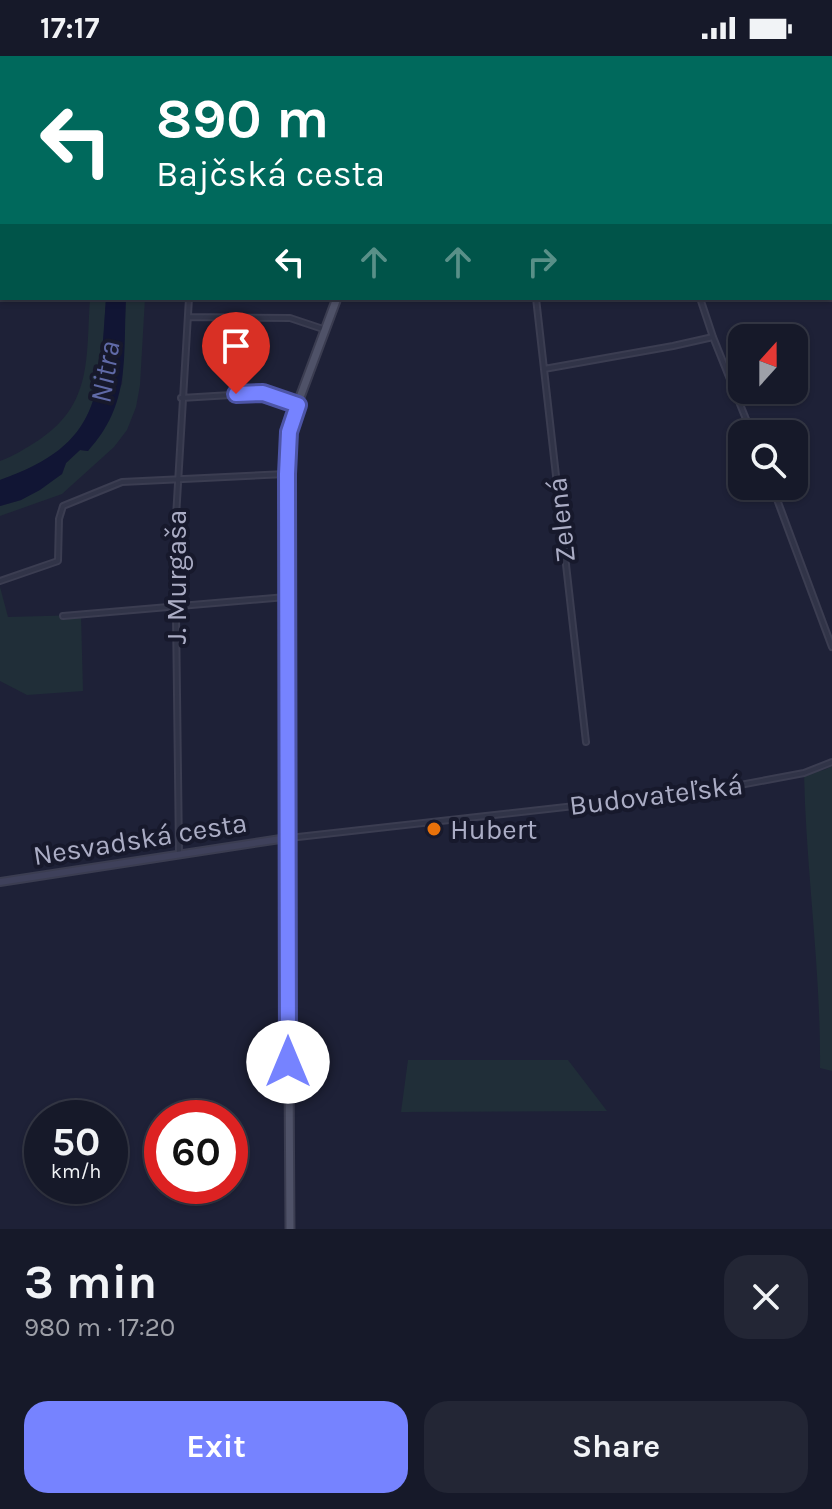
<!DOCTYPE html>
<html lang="en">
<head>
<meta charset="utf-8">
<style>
	:root { --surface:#161929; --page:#232635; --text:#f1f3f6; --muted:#9ea0a8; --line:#353846; --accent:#7683ff }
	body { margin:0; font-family:Karla,sans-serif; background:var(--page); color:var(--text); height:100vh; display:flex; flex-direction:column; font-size:30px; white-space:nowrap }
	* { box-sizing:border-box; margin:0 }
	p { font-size:26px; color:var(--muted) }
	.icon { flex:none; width:44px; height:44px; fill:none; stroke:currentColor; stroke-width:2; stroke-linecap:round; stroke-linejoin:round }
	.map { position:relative; height:1173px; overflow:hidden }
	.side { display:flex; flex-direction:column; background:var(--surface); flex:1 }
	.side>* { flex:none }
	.banner { position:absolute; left:0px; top:0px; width:832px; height:244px; box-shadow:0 2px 6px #0004,0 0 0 2px var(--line); background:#00695c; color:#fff; overflow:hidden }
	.needle { width:52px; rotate:21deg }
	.tools { position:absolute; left:728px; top:268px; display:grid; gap:16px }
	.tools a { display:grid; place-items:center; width:80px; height:80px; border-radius:16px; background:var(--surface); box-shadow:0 2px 6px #0004,0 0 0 2px var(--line); font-size:40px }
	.speed { position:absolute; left:24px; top:1044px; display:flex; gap:16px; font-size:40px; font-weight:700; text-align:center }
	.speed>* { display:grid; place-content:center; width:104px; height:104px; border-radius:50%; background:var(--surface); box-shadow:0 2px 6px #0004,0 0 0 2px var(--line); line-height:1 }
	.speed small { font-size:20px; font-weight:400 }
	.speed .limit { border:12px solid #d22; background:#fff; color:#111 }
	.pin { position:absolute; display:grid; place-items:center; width:68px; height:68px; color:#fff; margin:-82px -34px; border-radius:50% 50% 50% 0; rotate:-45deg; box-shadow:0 0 8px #0007 }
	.pin .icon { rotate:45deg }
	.me { position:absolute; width:88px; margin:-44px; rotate:0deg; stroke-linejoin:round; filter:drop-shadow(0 0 6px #0008) }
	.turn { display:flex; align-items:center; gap:28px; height:168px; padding:0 24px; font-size:36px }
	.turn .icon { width:104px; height:104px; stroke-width:2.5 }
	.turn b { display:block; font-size:56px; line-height:68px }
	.lanes { display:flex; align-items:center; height:76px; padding:0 24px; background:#0003; justify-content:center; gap:40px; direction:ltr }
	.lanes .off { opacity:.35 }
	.round { display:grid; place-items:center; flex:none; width:84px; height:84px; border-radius:24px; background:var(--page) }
	.summary { display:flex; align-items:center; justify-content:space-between; height:136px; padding:0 24px }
	h1 { font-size:48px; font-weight:700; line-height:60px }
	.primary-button { display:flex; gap:16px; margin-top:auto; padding:16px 24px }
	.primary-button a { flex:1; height:92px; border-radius:24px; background:var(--accent); color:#fff; font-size:32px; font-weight:700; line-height:92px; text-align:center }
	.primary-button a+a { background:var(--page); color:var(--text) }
	.status { display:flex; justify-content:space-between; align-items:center; height:56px; padding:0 40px; background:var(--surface); direction:ltr }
	.status svg { height:22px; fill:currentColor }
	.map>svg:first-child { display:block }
	.green { fill:#202e38 }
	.water { fill:#111534 }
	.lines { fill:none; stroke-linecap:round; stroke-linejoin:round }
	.street-casing { stroke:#3b3d51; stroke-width:8 }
	.secondary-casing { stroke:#3b3d51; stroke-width:10 }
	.primary-casing { stroke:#3b3d51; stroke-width:11 }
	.street { stroke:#313448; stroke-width:4 }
	.secondary { stroke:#3f415b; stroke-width:6 }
	.primary { stroke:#4f5268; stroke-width:7 }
	.route-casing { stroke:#4d55a6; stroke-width:20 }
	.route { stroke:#7683ff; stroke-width:14 }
	.food-dot { fill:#e8710a; stroke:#17192c; stroke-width:3 }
	.labels { text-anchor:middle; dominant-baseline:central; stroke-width:8; stroke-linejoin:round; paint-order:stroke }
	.street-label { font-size:28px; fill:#abadc5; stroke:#17192c }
	.poi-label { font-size:28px; fill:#abadc5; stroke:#17192c; text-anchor:start }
	.water-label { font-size:30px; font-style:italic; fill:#606aa7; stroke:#17192c }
</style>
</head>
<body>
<div class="status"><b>17:17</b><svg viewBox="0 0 49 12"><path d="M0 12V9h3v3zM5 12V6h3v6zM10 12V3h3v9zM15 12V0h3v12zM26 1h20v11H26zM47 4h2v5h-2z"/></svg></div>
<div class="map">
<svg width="832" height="1173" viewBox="0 0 832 1173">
	<rect width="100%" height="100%" fill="#1e2137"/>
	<!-- green -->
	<path class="green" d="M90 242H106C100 337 103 389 0 424V405C14 400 26 392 39 384 93 348 86 301 90 242Z
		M126 242H145L140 329 136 351 127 374 114 391 62 438 0 460V450L21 444 62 418 66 407 80 394 88 395 122 328Z
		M0 531 8 561 81 559 83 635 27 639 0 625Z
		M832 710V1015L820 1012C821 913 806 816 804 717L824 714Z
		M408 1004H568L607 1055 401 1056Z"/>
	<!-- water -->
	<path class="water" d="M106 242H126C123 302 131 348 88 395L80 394 66 407 62 418 40 434 21 444 0 450V424C103 388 99 338 106 242Z"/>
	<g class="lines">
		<!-- street casing -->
		<g class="street-casing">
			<path id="street" d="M188 0 197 2
				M324 0H330
				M621 0 622 2
				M304 2 316 0
				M631 2 634 0
				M0 65 2 63
				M0 148 2 150
				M0 173 2 171
				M830 199 832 202
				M536 242 586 686
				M700 242 713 281 752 378
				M188 261 290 262 323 273
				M544 313 673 290 713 281
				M181 342 263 337 297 349
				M772 430 832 591
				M0 525 58 505 59 463 63 450 122 426 286 418
				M63 560 286 541
				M289 782 708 735 804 717 832 706
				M179 797 175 478 189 242"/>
		</g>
		<!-- secondary casing -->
		<g class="secondary-casing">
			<path id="secondary" d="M830 163 832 164
				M0 826 287 782"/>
		</g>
		<!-- primary casing -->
		<g class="primary-casing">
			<path id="primary" d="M353 0 354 2
				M290 1173 286 541 288 390 293 360 337 242"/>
		</g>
		<!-- street -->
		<use href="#street" class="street"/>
		<!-- secondary -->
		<use href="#secondary" class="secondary"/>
		<!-- primary -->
		<use href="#primary" class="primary"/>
	</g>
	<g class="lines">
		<!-- route casing -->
		<g class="route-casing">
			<path id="route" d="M236 338 263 337 298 349 289 376 287 418 288 1006"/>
		</g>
		<!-- route -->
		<use href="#route" class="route"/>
	</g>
	<!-- markers -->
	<circle class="food-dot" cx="434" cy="773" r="8"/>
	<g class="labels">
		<!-- street labels -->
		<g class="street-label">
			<text transform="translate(561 464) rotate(-96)">Zelená</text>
			<text transform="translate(176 521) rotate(-90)">J. Murgaša</text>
			<text transform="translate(656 739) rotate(-7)">Budovateľská</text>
			<text transform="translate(140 783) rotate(-9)">Nesvadská cesta</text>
		</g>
		<!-- poi labels -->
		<g class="poi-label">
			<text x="450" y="773">Hubert</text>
		</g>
		<!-- water labels -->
		<g class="water-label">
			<text transform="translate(105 316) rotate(-81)">Nitra</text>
		</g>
	</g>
</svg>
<div class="tools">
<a><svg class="needle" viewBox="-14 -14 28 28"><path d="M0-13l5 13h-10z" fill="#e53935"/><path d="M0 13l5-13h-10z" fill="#9ea0a8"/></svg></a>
<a><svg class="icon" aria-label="search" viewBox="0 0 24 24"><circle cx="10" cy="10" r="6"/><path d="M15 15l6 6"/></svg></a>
</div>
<div class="speed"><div>50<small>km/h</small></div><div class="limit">60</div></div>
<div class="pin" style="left:236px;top:338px;background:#d93025"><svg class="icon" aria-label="arrive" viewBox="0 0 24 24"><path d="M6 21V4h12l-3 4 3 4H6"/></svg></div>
<svg class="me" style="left:288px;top:1006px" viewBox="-20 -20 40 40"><circle r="19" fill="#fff"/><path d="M0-13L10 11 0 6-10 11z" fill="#7683ff"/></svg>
<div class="banner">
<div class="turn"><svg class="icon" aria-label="left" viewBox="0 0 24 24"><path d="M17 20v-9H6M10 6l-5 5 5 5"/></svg><div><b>890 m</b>Bajčská cesta</div></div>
<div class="lanes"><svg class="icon" aria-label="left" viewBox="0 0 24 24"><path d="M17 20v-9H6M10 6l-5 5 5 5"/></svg><svg class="icon off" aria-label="ahead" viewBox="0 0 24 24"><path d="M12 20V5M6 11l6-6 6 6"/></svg><svg class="icon off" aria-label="ahead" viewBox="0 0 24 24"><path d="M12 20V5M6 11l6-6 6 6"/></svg><svg class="icon off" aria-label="right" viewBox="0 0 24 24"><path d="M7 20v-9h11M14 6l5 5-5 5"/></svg></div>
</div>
</div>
<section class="side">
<div class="summary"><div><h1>3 min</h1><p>980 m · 17:20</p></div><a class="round"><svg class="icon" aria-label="close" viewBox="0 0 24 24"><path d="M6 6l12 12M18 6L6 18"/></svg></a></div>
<div class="primary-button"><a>Exit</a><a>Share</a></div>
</section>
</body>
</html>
